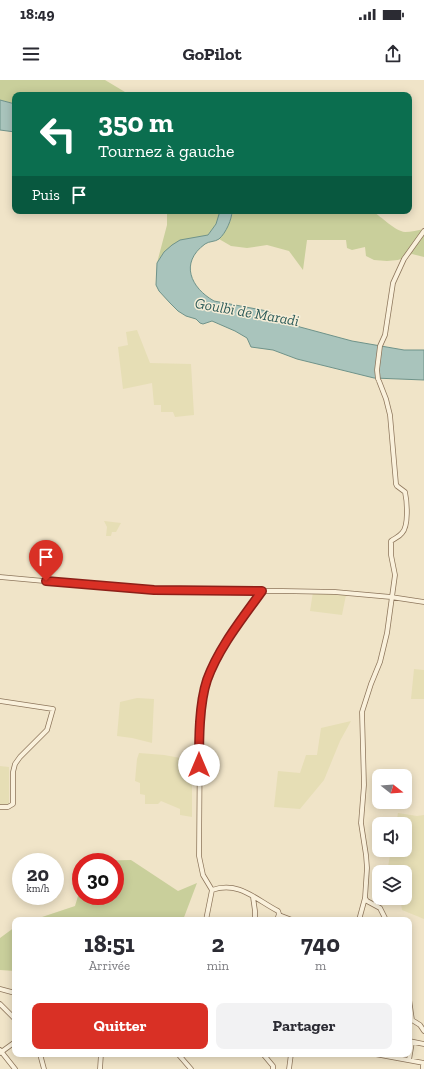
<!DOCTYPE html>
<html lang="fr">
<head>
<meta charset="utf-8">
<style>
	:root { --surface:#fff; --page:#f2f2f3; --text:#2b2b33; --muted:#7c7c81; --accent:#d93025 }
	body { margin:0; font-family:"Zilla Slab",serif; background:var(--page); color:var(--text); height:100vh; display:flex; flex-direction:column; font-size:15px; white-space:nowrap }
	* { box-sizing:border-box; margin:0 }
	p { font-size:13px; color:var(--muted) }
	.icon { flex:none; width:22px; height:22px; fill:none; stroke:currentColor; stroke-width:2; stroke-linecap:round; stroke-linejoin:round }
	.map { position:relative; flex:1; overflow:hidden }
	.panel { position:absolute; left:12px; top:837px; width:400px; height:140px; display:flex; flex-direction:column; background:var(--surface); border-radius:8px; box-shadow:0 2px 10px #0003 }
	.panel>* { flex:none }
	.guide { position:absolute; left:12px; top:12px; width:400px; height:122px; border-radius:8px; box-shadow:0 2px 10px #0003; background:#0b6e4f; color:#fff; overflow:hidden }
	.needle { width:26px; rotate:107deg }
	.controls { position:absolute; left:372px; top:689px; display:grid; gap:8px }
	.controls a { display:grid; place-items:center; width:40px; height:40px; border-radius:8px; background:var(--surface); box-shadow:0 2px 10px #0003; font-size:20px }
	.speed { position:absolute; left:12px; top:773px; display:flex; gap:8px; font-size:20px; font-weight:700; text-align:center }
	.speed>* { display:grid; place-content:center; width:52px; height:52px; border-radius:50%; background:var(--surface); box-shadow:0 2px 10px #0003; line-height:1 }
	.speed small { font-size:10px; font-weight:400 }
	.speed .limit { border:6px solid #d22; background:#fff; color:#111 }
	.pin { position:absolute; display:grid; place-items:center; width:34px; height:34px; color:#fff; margin:-41px -17px; border-radius:50% 50% 50% 0; rotate:-45deg; box-shadow:0 0 4px #0007 }
	.pin .icon { rotate:45deg }
	.me { position:absolute; width:44px; margin:-22px; rotate:0deg; stroke-linejoin:round; filter:drop-shadow(0 0 3px #0008) }
	.turn { display:flex; align-items:center; gap:14px; height:84px; padding:0 20px; font-size:18px }
	.turn .icon { width:52px; height:52px; stroke-width:2.5 }
	.turn b { display:block; font-size:28px; line-height:34px }
	.then { display:flex; align-items:center; height:38px; padding:0 20px; background:#0003; gap:8px; font-size:15px }
	.eta { display:flex; justify-content:space-evenly; align-items:center; height:68px; text-align:center }
	.eta b { font-size:24px; font-weight:700; line-height:28px }
	.primary-button { display:flex; gap:8px; margin-top:auto; padding:8px 20px }
	.primary-button a { flex:1; height:46px; border-radius:8px; background:var(--accent); color:#fff; font-size:16px; font-weight:700; line-height:46px; text-align:center }
	.primary-button a+a { background:var(--page); color:var(--text) }
	.status { display:flex; justify-content:space-between; align-items:center; height:28px; padding:0 20px; background:var(--surface); direction:ltr }
	.status svg { height:11px; fill:currentColor }
	header { display:flex; justify-content:space-between; align-items:center; height:52px; padding:0 20px; background:var(--surface); font-size:18px; font-weight:700 }
	.map>svg:first-child { display:block }
	.farmland { fill:#e6deb5 }
	.green { fill:#c9cf9b }
	.water { fill:#a9c4bc; stroke:#6f938a }
	.lines { fill:none; stroke-linecap:round; stroke-linejoin:round }
	.minor-casing { stroke:#8d765c; stroke-width:5.5 }
	.minor { stroke:#faf1dc; stroke-width:4 }
	.route-casing { stroke:#8d1f18; stroke-width:10 }
	.route { stroke:#d93025; stroke-width:7 }
	.labels { text-anchor:middle; dominant-baseline:central; stroke-width:3; stroke-linejoin:round; paint-order:stroke }
	.water-label { font-size:15px; font-style:italic; fill:#2f5d5a; stroke:#f7eed8 }
</style>
</head>
<body>
<div class="status"><b>18:49</b><svg viewBox="0 0 49 12"><path d="M0 12V9h3v3zM5 12V6h3v6zM10 12V3h3v9zM15 12V0h3v12zM26 1h20v11H26zM47 4h2v5h-2z"/></svg></div>
<header><svg class="icon" aria-label="menu" viewBox="0 0 24 24"><path d="M4 6h16M4 12h16M4 18h16"/></svg>GoPilot<svg class="icon" aria-label="share" viewBox="0 0 24 24"><path d="M12 15V3M7 8l5-5 5 5M5 13v7h14v-7"/></svg></header>
<div class="map">
<svg width="424" height="989" viewBox="0 0 424 989">
	<rect width="100%" height="100%" fill="#f0e4c8"/>
	<!-- farmland -->
	<path class="farmland" d="M137 250 150 283 191 284 194 335 175 337 173 332H161V325H154L152 303 123 309 118 267 128 265 126 252Z
		M104 441 121 443 116 452H112L111 456H106L107 447Z
		M313 512 336 513 346 515 342 535 310 531Z
		M414 589 424 590V619H411Z
		M137 618 154 619 152 663 132 658 117 656 120 622Z
		M351 641 340 661 324 700 300 729 274 727 278 691 300 693 306 675H317L321 648Z
		M139 673 164 675 192 680V737L180 735V729L161 721 158 724H145V715L140 714V703L135 701 137 679Z
		M0 686 9 687V724L0 725Z
		M398 733 417 736 424 735V839L402 830 400 818H405V792H387L391 770H405V744H396Z"/>
	<!-- green -->
	<path class="green" d="M0 0H105L130 15H15V24L0 20Z
		M167 131H220L216 144 208 155 194 159 164 172 157 183 167 145Z
		M232 131H372C382 137 395 151 405 152 411 152 418 150 424 149V177L412 174 398 180 387 181 374 180 366 176 365 167 352 170 347 168 346 160H307L303 190 289 171 267 165 247 168 231 166 219 159C225 150 232 142 232 131Z
		M131 780 178 811 197 803 183 840H33L75 826 81 806V816H115V782H87V781Z
		M15 847V891L0 890V858Z"/>
	<!-- water -->
	<path class="water" d="M0 20 15 24V52L0 50Z
		M220 131H232C232 139 226 153 219 159 215 162 209 161 205 164 179 183 191 208 214 221L267 231 277 237 300 247 352 261 404 270H424V300L374 298 297 279 273 270 251 267 247 258 235 251 212 241 203 244 200 243 196 239 186 236 178 231 170 223 159 211 156 205 157 183 164 172 172 165 180 160 208 155 216 144Z"/>
	<g class="lines">
		<!-- minor casing -->
		<g class="minor-casing">
			<path id="minor" d="M378 299 377 290 380 266 385 255 393 203 404 179 424 151
				M0 497 154 511H282L335 512 391 517 424 522
				M0 621 53 629 47 650 20 677 15 684 13 692V724L8 727H0
				M212 810C239 801 255 819 278 831L279 834 277 840
				M253 817 255 831V840
				M365 818 367 821 380 828 386 840
				M279 835 292 840
				M206 840 212 810 203 795 199 776 200 651 204 611 214 584 228 558 262 511
				M359 840 365 818 367 788 366 775 361 743 364 705 362 632 371 604 380 582 387 553 395 495 391 475V461C395 458 399 457 402 453 409 446 407 421 405 412L397 406 396 404 390 335 386 319 379 301
				M0 909 15 913
				M409 919 412 940 420 945 424 951
				M0 924 15 939
				M409 961 424 964
				M0 970 15 989
				M0 973 15 962
				M40 974 44 989
				M178 974 191 989
				M263 974 273 986V989
				M375 974 424 983
				M409 980 412 962
				M423 983V989
				M100 989 101 974
				M289 989 291 974"/>
		</g>
		<!-- minor -->
		<use href="#minor" class="minor"/>
	</g>
	<g class="lines">
		<!-- route casing -->
		<g class="route-casing">
			<path id="route" d="M46 501 154 510 262 511C242 539 219 567 207 600 199 624 199 660 199 685"/>
		</g>
		<!-- route -->
		<use href="#route" class="route"/>
	</g>
	<g class="labels">
		<!-- water labels -->
		<g class="water-label">
			<text transform="translate(247 232) rotate(10)">Goulbi de Maradi</text>
		</g>
	</g>
</svg>
<div class="controls">
<a><svg class="needle" viewBox="-14 -14 28 28"><path d="M0-13l5 13h-10z" fill="#e53935"/><path d="M0 13l5-13h-10z" fill="#7c7c81"/></svg></a>
<a><svg class="icon" aria-label="sound" viewBox="0 0 24 24"><path d="M4 9h4l5-4v14l-5-4H4zM17 9q2 3 0 6"/></svg></a>
<a><svg class="icon" aria-label="layers" viewBox="0 0 24 24"><path d="M12 4l9 5-9 5-9-5zM3 14l9 5 9-5"/></svg></a>
</div>
<div class="speed"><div>20<small>km/h</small></div><div class="limit">30</div></div>
<div class="pin" style="left:46px;top:501px;background:#d93025"><svg class="icon" aria-label="arrive" viewBox="0 0 24 24"><path d="M6 21V4h12l-3 4 3 4H6"/></svg></div>
<svg class="me" style="left:199px;top:685px" viewBox="-20 -20 40 40"><circle r="19" fill="#fff"/><path d="M0-13L10 11 0 6-10 11z" fill="#d93025"/></svg>
<div class="guide">
<div class="turn"><svg class="icon" aria-label="left" viewBox="0 0 24 24"><path d="M17 20v-9H6M10 6l-5 5 5 5"/></svg><div><b>350 m</b>Tournez à gauche</div></div>
<div class="then">Puis<svg class="icon" aria-label="arrive" viewBox="0 0 24 24"><path d="M6 21V4h12l-3 4 3 4H6"/></svg></div>
</div>
<section class="panel">
<div class="eta">
<div><b>18:51</b><p>Arrivée</p></div>
<div><b>2</b><p>min</p></div>
<div><b>740</b><p>m</p></div>
</div>
<div class="primary-button"><a>Quitter</a><a>Partager</a></div>
</section>
</div>
</body>
</html>
